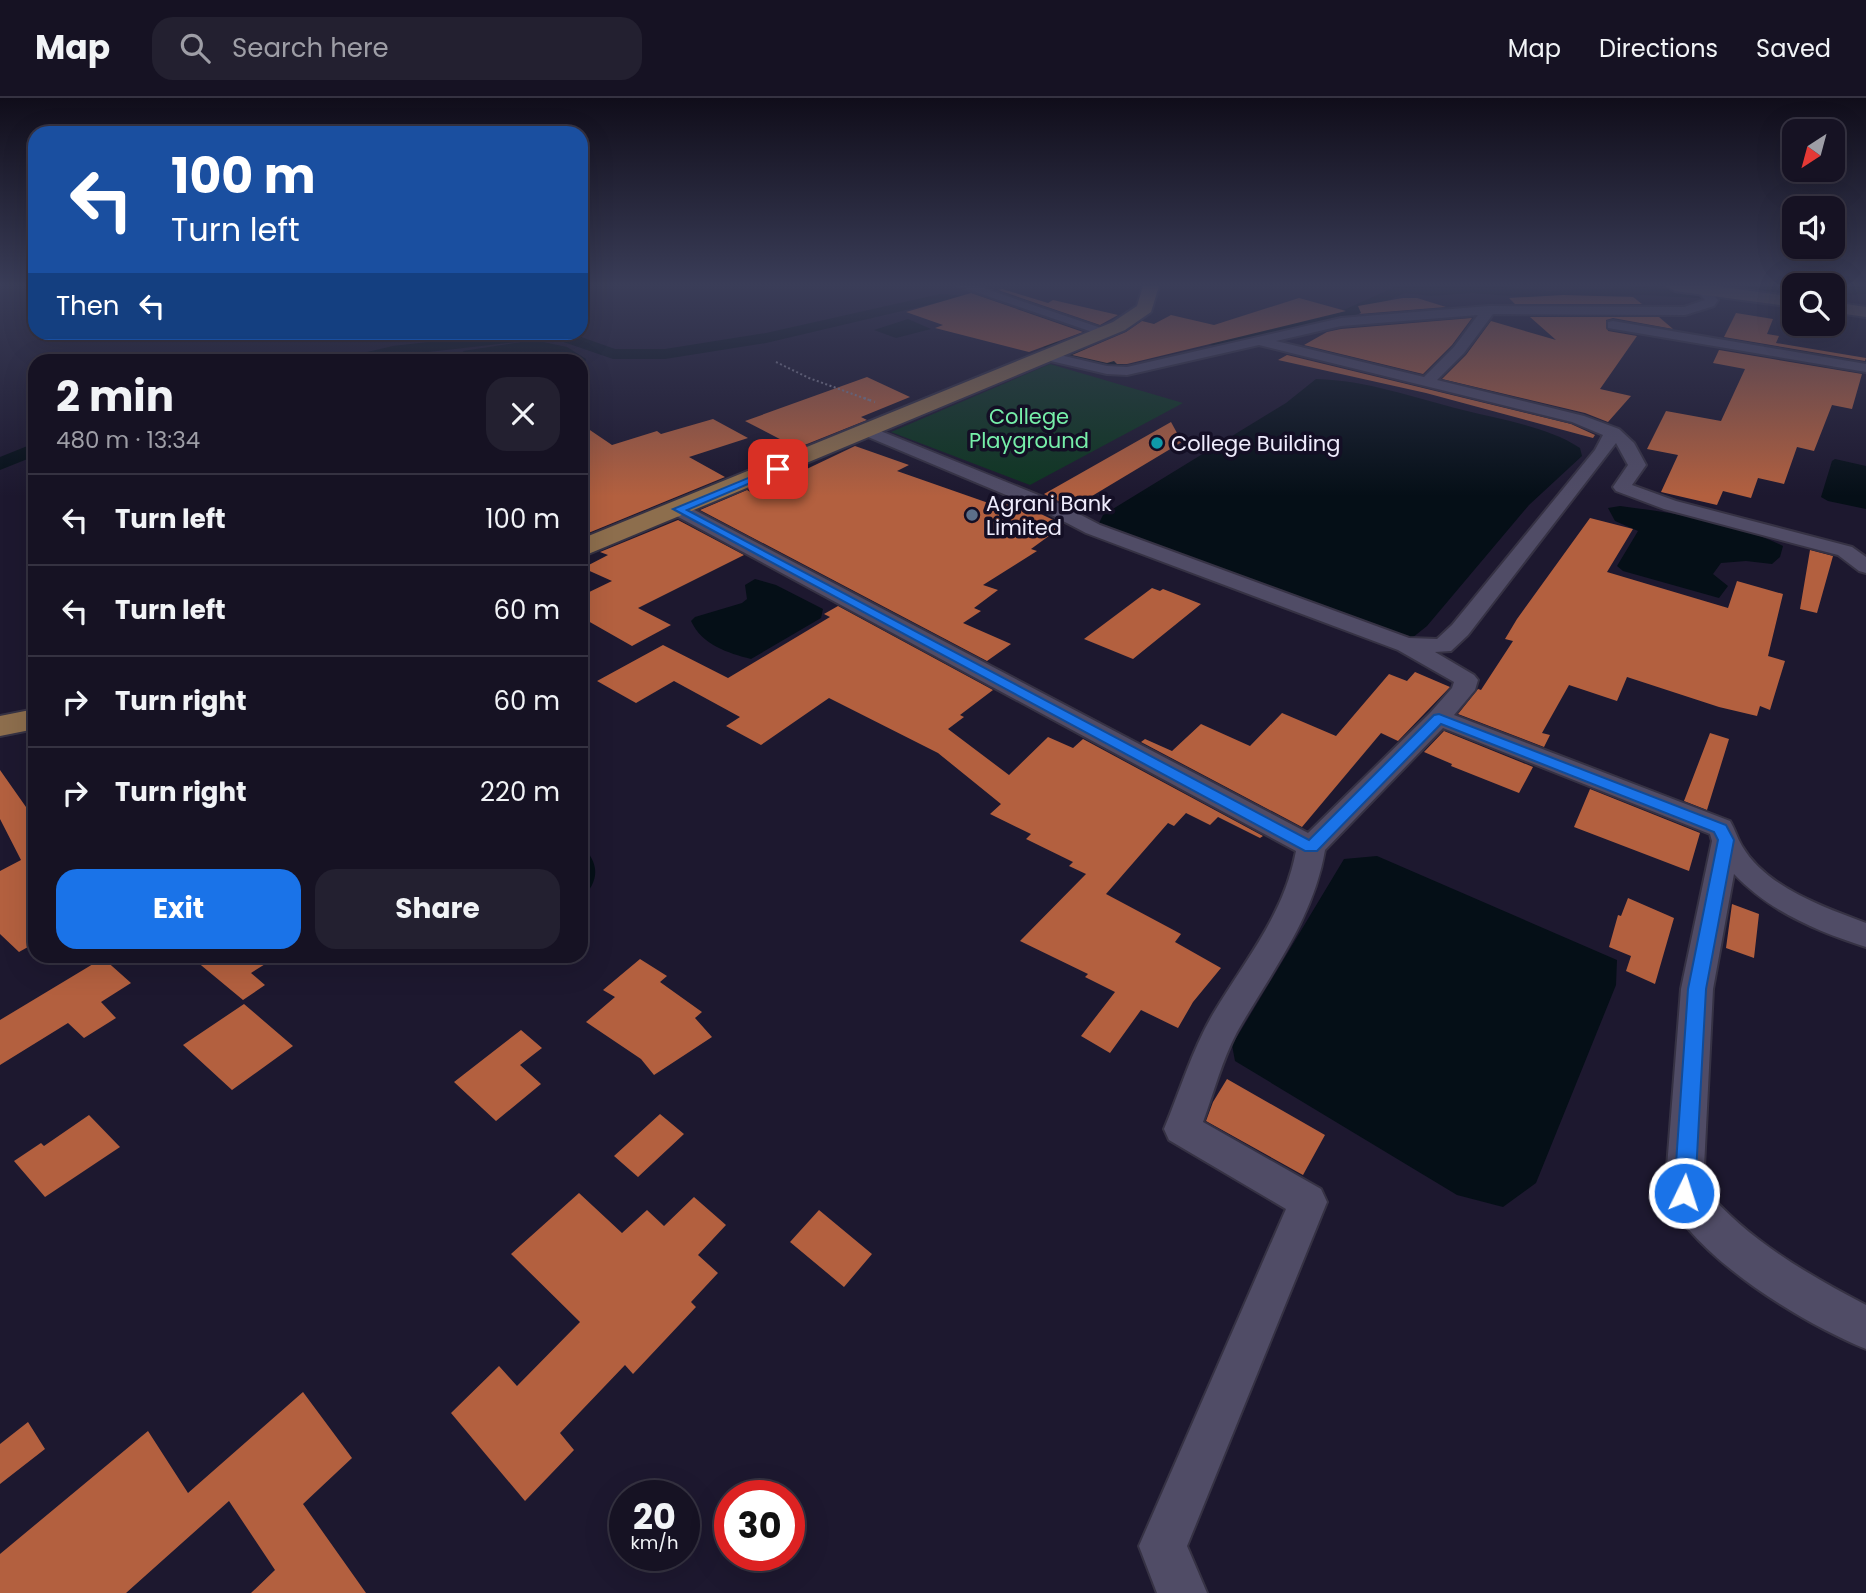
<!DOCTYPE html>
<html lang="en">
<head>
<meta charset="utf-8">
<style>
	:root { --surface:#161223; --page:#232030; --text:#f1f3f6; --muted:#9e9ea6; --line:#353241; --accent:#1a73e8 }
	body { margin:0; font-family:Poppins,sans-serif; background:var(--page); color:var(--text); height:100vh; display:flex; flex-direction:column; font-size:26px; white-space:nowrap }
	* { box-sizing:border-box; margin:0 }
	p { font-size:23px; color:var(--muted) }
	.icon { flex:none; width:38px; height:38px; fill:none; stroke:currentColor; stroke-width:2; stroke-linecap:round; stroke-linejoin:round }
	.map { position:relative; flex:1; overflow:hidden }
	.side { position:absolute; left:28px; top:256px; width:560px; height:609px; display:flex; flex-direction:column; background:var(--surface); border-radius:21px; box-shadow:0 7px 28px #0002,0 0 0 2px var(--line) }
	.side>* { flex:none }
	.banner { position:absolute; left:28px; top:28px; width:560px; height:214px; border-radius:21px; box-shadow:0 7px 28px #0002,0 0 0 2px var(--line); background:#1a4fa0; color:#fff; overflow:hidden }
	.needle { width:46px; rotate:216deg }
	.fabs { position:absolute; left:1782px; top:21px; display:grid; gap:14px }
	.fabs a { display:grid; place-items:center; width:63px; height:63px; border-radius:14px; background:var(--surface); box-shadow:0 7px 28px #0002,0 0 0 2px var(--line); font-size:35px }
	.speed { position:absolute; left:609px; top:1382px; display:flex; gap:14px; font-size:35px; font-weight:700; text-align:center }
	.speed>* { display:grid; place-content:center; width:91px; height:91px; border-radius:50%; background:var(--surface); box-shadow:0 7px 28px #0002,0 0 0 2px var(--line); line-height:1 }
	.speed small { font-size:18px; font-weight:400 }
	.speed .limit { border:10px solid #d22; background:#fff; color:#111 }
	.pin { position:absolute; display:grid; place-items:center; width:60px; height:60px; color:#fff; margin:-30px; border-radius:14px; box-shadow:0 4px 10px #0006 }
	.me { position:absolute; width:77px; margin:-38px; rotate:4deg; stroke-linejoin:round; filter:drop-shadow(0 0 5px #0008) }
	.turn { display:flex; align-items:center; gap:24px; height:147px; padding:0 28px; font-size:32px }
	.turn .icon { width:91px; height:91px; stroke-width:2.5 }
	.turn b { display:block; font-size:49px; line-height:60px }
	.then { display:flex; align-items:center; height:66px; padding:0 28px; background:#0003; gap:14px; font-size:26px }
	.round { display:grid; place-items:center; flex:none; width:74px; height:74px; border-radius:21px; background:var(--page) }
	.overview { display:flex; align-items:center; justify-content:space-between; height:119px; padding:0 28px }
	h1 { font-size:42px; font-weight:700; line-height:52px }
	.button { display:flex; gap:14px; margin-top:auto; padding:14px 28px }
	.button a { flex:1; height:80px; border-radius:21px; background:var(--accent); color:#fff; font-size:28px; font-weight:700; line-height:80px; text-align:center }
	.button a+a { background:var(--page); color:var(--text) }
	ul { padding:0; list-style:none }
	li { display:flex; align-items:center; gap:21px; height:91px; padding:0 28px; border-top:2px solid var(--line) }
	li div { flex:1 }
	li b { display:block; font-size:26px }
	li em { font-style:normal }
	header { display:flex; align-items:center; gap:42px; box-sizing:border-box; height:98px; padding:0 35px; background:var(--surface); border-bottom:2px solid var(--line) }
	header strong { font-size:33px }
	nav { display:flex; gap:38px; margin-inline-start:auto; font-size:24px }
	.search { width:490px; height:63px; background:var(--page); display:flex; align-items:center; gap:18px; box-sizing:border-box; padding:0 24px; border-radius:21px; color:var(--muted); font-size:26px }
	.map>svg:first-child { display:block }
	.green { fill:#0e3621 }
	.water { fill:#050f17 }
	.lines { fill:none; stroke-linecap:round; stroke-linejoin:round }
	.canal { fill:#050f17; fill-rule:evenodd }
	.building { fill:#b3603f }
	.minor-casing { stroke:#363244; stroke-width:4 }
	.secondary-casing { stroke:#363244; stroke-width:4 }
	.primary-casing { stroke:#363244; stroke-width:4 }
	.path-far1 { stroke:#878497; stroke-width:2; stroke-dasharray:2 2.5; stroke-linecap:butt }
	.path { stroke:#878497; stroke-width:2.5; stroke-dasharray:2 3.5; stroke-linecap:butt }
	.minor { fill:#504c66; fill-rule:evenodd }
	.secondary { fill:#6e5d59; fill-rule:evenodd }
	.primary { fill:#8d6e4d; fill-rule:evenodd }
	.route { fill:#1a73e8; stroke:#114b97; stroke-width:2 }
	.culture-dot { fill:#0f9aa8; stroke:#140f25; stroke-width:2.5 }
	.service-dot { fill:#5c6f8a; stroke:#140f25; stroke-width:2.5 }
	.labels { text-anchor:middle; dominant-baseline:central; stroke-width:7; stroke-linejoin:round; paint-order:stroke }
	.far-park-label { font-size:21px; fill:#76eea9; stroke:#140f25 }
	.far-poi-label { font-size:21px; fill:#eeecfc; stroke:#140f25; text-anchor:start }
</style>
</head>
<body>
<header>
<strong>Map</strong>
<div class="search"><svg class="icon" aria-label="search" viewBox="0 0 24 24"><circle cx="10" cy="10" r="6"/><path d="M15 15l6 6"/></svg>Search here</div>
<nav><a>Map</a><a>Directions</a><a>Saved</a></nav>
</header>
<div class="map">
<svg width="1866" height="1495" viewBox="0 0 1866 1495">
	<rect width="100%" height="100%" fill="#1d182f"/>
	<!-- green -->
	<path class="green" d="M1050 266 1183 305 1030 387 891 334Z"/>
	<!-- water -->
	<path class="water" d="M908 221 931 231 896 240 874 232Z
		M534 242 567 249 586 261 585 264 581 267V262H471L463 253Z
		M1316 281C1366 282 1415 300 1463 312 1501 322 1547 328 1580 350L1582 358 1529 407 1427 528 1412 540 1247 485 1098 427 1103 417 1286 305Z
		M1835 361 1866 368V411L1828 403 1821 399 1832 363Z
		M1620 408C1674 415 1734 424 1783 448L1780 459 1772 466 1746 463 1721 465 1713 476 1728 488 1719 500 1623 473 1617 468 1638 433 1615 423 1608 410Z
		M755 481 776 487 823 511 821 520 751 561C728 555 702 547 691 523L695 519 742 505 747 501 745 487Z
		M581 746C600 766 600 782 581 802Z
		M1377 758 1617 862 1616 887 1536 1085 1503 1109 1457 1097 1235 963 1232 947 1344 761Z"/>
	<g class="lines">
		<!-- canal -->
		<path class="canal" d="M1397 188H1494L1549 193 1643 189 1732 194 1739 198 1732 202 1643 197 1549 201 1472 195 1431 198 1405 195 1356 217 1297 234 1215 249 1207 244 1215 239 1295 225 1346 211Z
			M1745 188H1794V196L1752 192Z
			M1866 188V196L1832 198V190Z
			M940 196C965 197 997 202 1019 216 1032 225 1035 234 1053 242 1077 252 1102 253 1127 259L1129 263C1117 277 1048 253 1032 244 1018 237 1012 224 998 217 980 209 960 206 940 204L766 245 665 261H613L552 240 393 258 375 262H348L350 258 393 248 514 234H567L615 251H665L766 235Z
			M35 345V358L0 372V359Z"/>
	</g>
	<!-- building -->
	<path class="building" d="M1002 191 1048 205 1053 202 1118 217 1100 227 998 192Z
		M971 195 1083 234 1029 254 935 230 943 227 906 214Z
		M1563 197 1633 199 1642 206H1515L1509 200Z
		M1299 200 1346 213 1127 266H1117L1114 263 1107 265 1072 257 1126 234 1142 223 1154 226 1171 217 1214 227Z
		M1403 200H1417L1446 209 1359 216 1361 215 1358 208Z
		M1736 215 1773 221 1767 236 1779 238 1776 245 1866 260 1865 263 1724 239Z
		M1530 219H1659L1673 231 1613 220 1606 222 1608 233 1637 238 1600 291 1631 298 1608 324 1585 315 1442 281 1466 257 1491 223 1556 242Z
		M1472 220 1452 247 1423 276 1304 247 1327 234 1341 231Z
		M1719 252 1862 276 1852 311 1832 307 1814 353 1797 349 1784 386 1758 380 1751 400 1723 393 1717 407 1661 394 1678 357 1647 351 1666 313 1721 323 1745 271 1713 265Z
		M1287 257 1571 326 1595 337 1593 340 1426 295 1278 262Z
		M867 279 910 299 861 319 867 322 797 350 745 323Z
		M713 321 748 340 689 359 725 379 581 438V326L612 347 657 333 661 336Z
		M1171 324 1182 344 1072 410 1044 396Z
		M855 348 909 367 897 373 997 408 1007 400 1064 427 1031 451 1037 453 983 487 998 492 974 510 981 513 963 525 1011 546 987 563 700 412 747 392 754 396Z
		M1590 420 1633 431 1607 474 1728 510 1737 483 1783 496 1768 558 1785 563 1770 612 1760 608 1757 618 1719 609 1627 579 1617 603 1569 587 1542 635 1550 637 1544 649 1458 616 1478 591 1481 592 1513 543 1505 541 1517 521Z
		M678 422 744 457 638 510 671 527 632 548 581 519V498L612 483 583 470 608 457 600 454Z
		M1810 452 1833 458 1817 515 1800 511Z
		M1152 490 1160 493 1163 491 1201 506 1133 561 1084 541Z
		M838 508 993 592 960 617 964 619 948 631 1009 677 1048 639 1073 650 1083 641 1263 738 1260 740 1218 719 1210 727 1186 715 1174 728 1168 725 1106 796 1181 836 1175 844 1221 870 1193 904 1178 930 1141 912 1110 955 1081 938 1115 894 1085 879 1088 876 1020 843 1086 776 1069 768 1073 764 1026 741 1031 736 990 716 1001 706 938 655 829 600 761 647 726 628 740 619 674 583 636 605 597 583 663 547 728 580 830 519 824 516Z
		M1415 574 1450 589 1398 643 1381 635 1302 729 1141 644 1145 641 1172 653 1201 626 1250 648 1282 615 1336 638 1389 576 1407 583Z
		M1444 633 1533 669 1519 695 1451 668 1452 666 1424 654Z
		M1710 635 1729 641 1707 712 1684 703Z
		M0 672 26 709 35 705V845L19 854 0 836V773L21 762 0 721Z
		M1590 691 1700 735 1689 773 1574 729Z
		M1628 800 1674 820 1655 886 1626 873 1631 858 1609 849 1618 817 1621 818Z
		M1732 806 1759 816 1754 860 1726 850Z
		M190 858H278L251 875 265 887 243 902Z
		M103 860 131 885 101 904 116 920 84 940 68 925 0 967V922Z
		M640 861 667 878 660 884 702 914 695 920 712 939 654 977 641 961 586 924 615 899 603 892Z
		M244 906 293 948 232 992 183 947Z
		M521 932 542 950 520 967 541 986 496 1023 454 984Z
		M1227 981 1325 1037 1303 1077 1206 1023 1213 1004Z
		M660 1016 684 1036 638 1079 614 1058Z
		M89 1017 120 1049 45 1099 14 1063 41 1045 44 1048Z
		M579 1095 622 1135 647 1112 664 1128 694 1099 726 1127 698 1157 718 1175 691 1204 696 1209 633 1276 625 1267 560 1335 574 1352 525 1403 451 1315 499 1268 517 1288 580 1224 511 1156Z
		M819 1112 872 1156 844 1189 790 1144Z
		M303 1294 352 1360 303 1406 366 1495H251L275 1472 229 1403 126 1495H0V1456L148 1333 188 1395Z
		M28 1324 45 1351 0 1386V1346Z"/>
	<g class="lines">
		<!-- minor casing -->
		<g class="minor-casing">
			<path id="minor" d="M958 188H977L1113 234 1106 238 1101 237Z
				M1698 188H1711L1709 192 1718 202 1714 208 1685 217 1493 216 1464 255 1437 282 1584 318 1619 331 1634 345 1646 367 1632 387 1676 403 1852 449 1866 459V475L1859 473 1838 457 1664 411 1616 393 1613 389 1628 367 1616 345 1468 537 1451 553 1435 554 1474 577 1478 582 1475 592 1454 617 1730 723C1735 731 1737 740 1742 748 1766 789 1823 809 1866 825V849C1818 834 1769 813 1734 776L1713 891 1703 1089C1748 1142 1805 1175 1866 1207V1251C1802 1225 1693 1159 1665 1095L1681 891 1712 743 1710 736 1443 630 1325 752C1313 822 1271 874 1237 934 1222 962 1214 994 1203 1024L1321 1091 1327 1104 1187 1448 1207 1495H1157L1139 1448 1286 1111 1169 1042 1164 1031C1180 993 1192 952 1213 916 1245 862 1284 817 1296 753L671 415 669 411 671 407H685L1308 735 1430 615 1452 590 1454 584 1398 552 1086 435 1044 413 861 336 859 333 861 330H873L1058 405 1100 427 1409 540 1437 541 1452 527 1595 352 1603 337 1572 324 1259 247 1127 277 1107 276 1042 261V255L1047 254 1107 268 1127 269 1341 220 1489 208 1684 209 1705 202 1696 192ZM1478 217 1454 249 1424 279 1276 243 1341 228Z
				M1613 223 1866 266V274L1608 230V224Z"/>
		</g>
		<!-- secondary casing -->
		<g class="secondary-casing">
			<path id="secondary" d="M1667 188H1715L1794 199V209L1675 193Z
				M1832 204 1866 209V219L1832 214Z"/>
		</g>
		<!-- primary casing -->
		<g class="primary-casing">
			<path id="primary" d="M1143 188H1159L1151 214 1125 232 581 459V441L1113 224 1137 208Z
				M35 611V631L0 638V618Z"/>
		</g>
		<!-- path-far1 -->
		<path class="path-far1" d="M776 264 809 280 869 302"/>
		<!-- path -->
		<path class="path" d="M864 300 875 304"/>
		<!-- minor -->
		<use href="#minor" class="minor"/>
		<!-- secondary -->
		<use href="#secondary" class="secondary"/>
		<!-- primary -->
		<use href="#primary" class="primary"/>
	</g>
	<!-- sky -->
	<linearGradient id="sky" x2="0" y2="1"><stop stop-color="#100d1a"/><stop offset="0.47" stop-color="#3a3d58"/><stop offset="1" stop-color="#3a3d58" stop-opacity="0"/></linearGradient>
	<rect width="1866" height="398" fill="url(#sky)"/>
	<!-- route -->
	<path class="route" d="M775 369 783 371 687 412 1309 742 1434 617 1439 616 1726 727 1734 742 1706 891 1695 1095 1692 1102 1684 1105 1677 1102 1674 1095 1688 891 1718 742 1714 734 1441 626 1317 753H1305L673 411Z"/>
	<!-- markers -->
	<circle class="culture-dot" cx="1157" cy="345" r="7"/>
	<circle class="service-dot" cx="972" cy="417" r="7"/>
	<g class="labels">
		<!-- far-park labels -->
		<g class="far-park-label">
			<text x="1029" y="318">College<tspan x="1029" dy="24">Playground</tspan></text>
		</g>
		<!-- far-poi labels -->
		<g class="far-poi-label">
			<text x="1171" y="345">College Building</text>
			<text x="986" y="405">Agrani Bank<tspan x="986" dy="24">Limited</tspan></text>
		</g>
	</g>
</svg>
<div class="fabs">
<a><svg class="needle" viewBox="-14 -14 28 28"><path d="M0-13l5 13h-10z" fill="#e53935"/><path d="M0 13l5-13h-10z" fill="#9e9ea6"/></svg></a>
<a><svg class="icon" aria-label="sound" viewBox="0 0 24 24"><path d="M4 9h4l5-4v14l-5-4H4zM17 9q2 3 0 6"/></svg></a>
<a><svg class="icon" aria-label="search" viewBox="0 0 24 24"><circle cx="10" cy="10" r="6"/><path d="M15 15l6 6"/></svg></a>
</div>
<div class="speed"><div>20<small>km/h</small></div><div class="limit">30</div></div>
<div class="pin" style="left:778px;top:371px;background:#d93025"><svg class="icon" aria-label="arrive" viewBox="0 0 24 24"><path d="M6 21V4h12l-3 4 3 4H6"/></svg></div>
<svg class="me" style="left:1684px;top:1095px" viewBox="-20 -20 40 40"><circle r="17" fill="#1a73e8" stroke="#fff" stroke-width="3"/><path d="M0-11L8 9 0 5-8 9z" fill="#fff"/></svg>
<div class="banner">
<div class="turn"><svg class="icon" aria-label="left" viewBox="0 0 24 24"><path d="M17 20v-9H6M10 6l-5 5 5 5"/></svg><div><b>100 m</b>Turn left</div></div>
<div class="then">Then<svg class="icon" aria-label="left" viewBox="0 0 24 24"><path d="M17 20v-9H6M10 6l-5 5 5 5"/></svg></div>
</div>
<section class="side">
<div class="overview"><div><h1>2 min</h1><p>480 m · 13:34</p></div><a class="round"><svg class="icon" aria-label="close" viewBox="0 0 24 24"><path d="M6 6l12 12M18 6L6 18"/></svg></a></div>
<ul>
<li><svg class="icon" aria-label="left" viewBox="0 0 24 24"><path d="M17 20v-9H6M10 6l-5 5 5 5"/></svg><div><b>Turn left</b></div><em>100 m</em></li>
<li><svg class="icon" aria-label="left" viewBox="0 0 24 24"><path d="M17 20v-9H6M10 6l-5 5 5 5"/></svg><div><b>Turn left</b></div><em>60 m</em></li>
<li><svg class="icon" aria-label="right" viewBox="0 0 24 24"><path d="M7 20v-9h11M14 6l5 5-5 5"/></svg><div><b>Turn right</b></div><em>60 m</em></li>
<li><svg class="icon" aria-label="right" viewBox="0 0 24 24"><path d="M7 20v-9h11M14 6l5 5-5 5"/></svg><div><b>Turn right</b></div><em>220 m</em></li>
</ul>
<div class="button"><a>Exit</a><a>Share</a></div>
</section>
</div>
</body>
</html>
